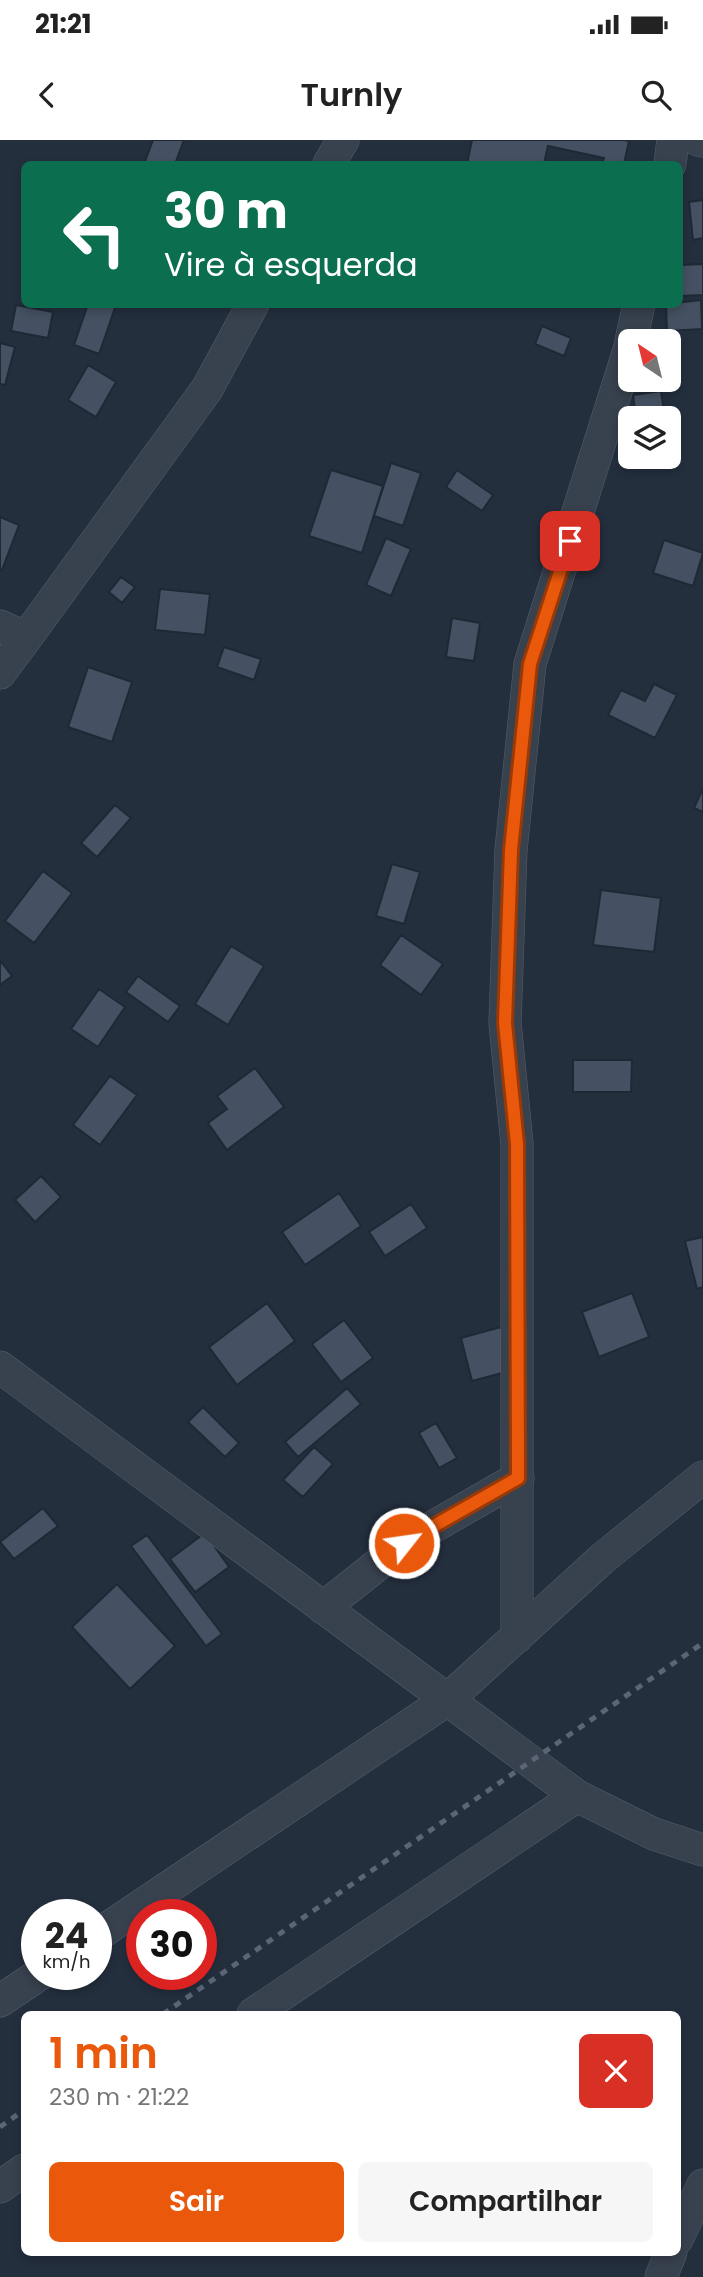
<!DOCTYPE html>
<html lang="pt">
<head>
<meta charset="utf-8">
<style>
	:root { --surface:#fff; --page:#f6f6f6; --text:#222; --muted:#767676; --accent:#ea580c }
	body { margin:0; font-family:Poppins,sans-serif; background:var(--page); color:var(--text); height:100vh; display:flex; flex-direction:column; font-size:26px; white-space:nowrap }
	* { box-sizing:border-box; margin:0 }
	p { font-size:23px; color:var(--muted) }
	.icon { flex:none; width:38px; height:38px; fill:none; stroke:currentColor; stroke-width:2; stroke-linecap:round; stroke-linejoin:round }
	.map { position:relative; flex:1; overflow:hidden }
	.sheet { position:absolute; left:21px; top:1871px; width:660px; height:245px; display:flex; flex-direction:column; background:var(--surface); border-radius:10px; box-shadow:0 4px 10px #0003 }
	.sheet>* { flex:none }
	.hud { position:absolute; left:21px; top:21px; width:662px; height:147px; border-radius:10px; box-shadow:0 4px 10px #0003; background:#0b6e4f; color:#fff; overflow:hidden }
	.needle { width:46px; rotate:325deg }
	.controls { position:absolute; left:618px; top:189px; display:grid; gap:14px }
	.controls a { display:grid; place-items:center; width:63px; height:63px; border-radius:10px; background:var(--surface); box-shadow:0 4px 10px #0003; font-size:35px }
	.speed { position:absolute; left:21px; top:1759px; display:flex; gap:14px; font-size:35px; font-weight:700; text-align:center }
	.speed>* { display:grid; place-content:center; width:91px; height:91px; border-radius:50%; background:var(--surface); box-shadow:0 4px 10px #0003; line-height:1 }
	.speed small { font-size:18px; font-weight:400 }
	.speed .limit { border:10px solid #d22; background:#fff; color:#111 }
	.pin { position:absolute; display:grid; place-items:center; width:60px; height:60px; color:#fff; margin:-30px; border-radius:14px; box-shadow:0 4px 10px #0006 }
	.me { position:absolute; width:77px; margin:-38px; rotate:60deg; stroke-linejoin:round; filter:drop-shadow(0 0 5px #0008) }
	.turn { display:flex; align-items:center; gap:24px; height:147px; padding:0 28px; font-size:32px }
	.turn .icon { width:91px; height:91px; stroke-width:2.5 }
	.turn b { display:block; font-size:49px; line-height:60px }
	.round { display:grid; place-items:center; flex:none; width:74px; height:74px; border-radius:10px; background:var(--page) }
	.headline { display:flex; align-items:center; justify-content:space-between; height:119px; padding:0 28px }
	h1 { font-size:42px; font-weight:600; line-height:52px; color:var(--accent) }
	.button { display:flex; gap:14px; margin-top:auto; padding:14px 28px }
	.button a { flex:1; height:80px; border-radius:10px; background:var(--accent); color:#fff; font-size:28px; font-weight:600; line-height:80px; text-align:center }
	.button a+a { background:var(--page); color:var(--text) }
	.status { display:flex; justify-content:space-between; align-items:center; height:49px; padding:0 35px; background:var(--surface); direction:ltr }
	.status svg { height:19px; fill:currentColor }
	header { display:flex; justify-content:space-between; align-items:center; height:91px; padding:0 28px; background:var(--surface); font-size:32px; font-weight:600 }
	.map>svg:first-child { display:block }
	.building { fill:#455162; stroke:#1f2835; stroke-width:2 }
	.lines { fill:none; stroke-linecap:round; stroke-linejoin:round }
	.street-casing { stroke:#565f6c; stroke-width:33 }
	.street { stroke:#38414e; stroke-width:32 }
	.rail { stroke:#5a6575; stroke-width:5; stroke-dasharray:7 7; stroke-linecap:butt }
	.route-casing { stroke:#983908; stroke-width:18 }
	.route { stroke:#ea580c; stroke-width:12 }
</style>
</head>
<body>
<div class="status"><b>21:21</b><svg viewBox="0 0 49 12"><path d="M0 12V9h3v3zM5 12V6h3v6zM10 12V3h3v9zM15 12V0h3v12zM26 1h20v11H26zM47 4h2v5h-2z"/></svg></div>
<header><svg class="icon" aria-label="back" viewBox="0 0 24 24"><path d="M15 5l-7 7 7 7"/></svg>Turnly<svg class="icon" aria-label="search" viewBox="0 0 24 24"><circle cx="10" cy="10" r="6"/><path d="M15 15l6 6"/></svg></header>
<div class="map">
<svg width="703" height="2137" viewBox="0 0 703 2137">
	<rect width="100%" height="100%" fill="#242f3e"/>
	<!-- building -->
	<path class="building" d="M153 0H184L175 24H144Z
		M472 0H624L629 1 624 24H602L604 18 548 6 544 24H467Z
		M703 60V98L693 100 689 62Z
		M703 124V155L679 156V125Z
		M701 160 702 189 667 191 666 164Z
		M88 164 116 165 99 214 74 205Z
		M16 165 53 172 48 198 11 191Z
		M542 186 571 198 564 216 535 204Z
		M0 203 15 207 5 245 0 244Z
		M88 225 116 242 96 277 68 260Z
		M661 251 665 278H636L633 255Z
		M391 323 421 333 403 386 374 376Z
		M331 330 383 346 362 413 309 396Z
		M457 330 493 355 482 371 446 347Z
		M0 377 19 385 2 430H0Z
		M386 398 411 409 391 456 366 445Z
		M664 400 703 413 693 446 653 433Z
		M121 437 135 447 122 463 109 452Z
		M160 449 210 454 205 495 155 490Z
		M452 478 480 483 474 521 446 517Z
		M224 507 261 519 254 540 217 527Z
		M88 527 132 542 112 602 68 587Z
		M654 544 677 555 655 598 608 575 621 550 645 561Z
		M703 648V672L694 668Z
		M115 665 131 678 97 717 81 703Z
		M392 724 420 732 404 784 376 776Z
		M43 731 72 753 34 803 5 781Z
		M601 750 661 758 654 812 593 805Z
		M401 795 443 824 421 855 380 825Z
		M231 806 264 826 228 885 195 864Z
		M0 820 12 836 0 845Z
		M138 836 180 866 168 882 126 852Z
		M99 849 125 867 98 907 71 889Z
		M573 920H632L631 952H573Z
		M255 928 284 967 227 1010 208 983 227 969 217 956Z
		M110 936 137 955 100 1005 73 985Z
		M41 1036 61 1057 35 1082 15 1060Z
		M339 1053 361 1086 305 1125 282 1092Z
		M411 1064 427 1088 385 1116 369 1092Z
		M703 1097V1147L697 1149 685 1101Z
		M632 1153 649 1197 599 1217 582 1172Z
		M267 1163 295 1201 237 1245 209 1207Z
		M344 1180 373 1218 341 1242 312 1204Z
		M501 1187 513 1230 472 1241 461 1198Z
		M347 1248 361 1264 298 1317 285 1302Z
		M203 1267 239 1303 225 1317 188 1282Z
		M436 1283 457 1318 439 1328 419 1293Z
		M314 1307 333 1324 303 1357 283 1340Z
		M43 1368 58 1386 14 1419 0 1402Z
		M205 1393 229 1427 195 1452 170 1419Z
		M147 1395 222 1494 206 1506 131 1406Z
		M117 1444 175 1506 130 1549 72 1487Z"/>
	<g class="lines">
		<!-- street casing -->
		<g class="street-casing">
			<path id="street" d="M698 0 703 1
				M329 24 343 0
				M670 24 673 0
				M631 201 639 164
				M0 486 26 498 207 249 253 164
				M0 533 26 498
				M0 1227 577 1656 654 1694 703 1710
				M323 1468 405 1403 518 1338
				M517 1497V1004L505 883 511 710 530 524 630 207
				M96 1796 447 1560 603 1418 703 1337
				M0 1861 40 1834
				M253 1874 577 1656
				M0 2047 24 2030
				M677 2099 703 2045
				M661 2137 671 2112"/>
		</g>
		<!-- street -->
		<use href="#street" class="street"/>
		<!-- rail -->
		<path class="rail" d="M163 1874 703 1503
			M0 1987 24 1970"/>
	</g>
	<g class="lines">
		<!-- route casing -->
		<g class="route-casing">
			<path id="route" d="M404 1403 518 1338 517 1004 505 883 511 710 530 524 570 401"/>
		</g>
		<!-- route -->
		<use href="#route" class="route"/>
	</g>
</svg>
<div class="controls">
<a><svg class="needle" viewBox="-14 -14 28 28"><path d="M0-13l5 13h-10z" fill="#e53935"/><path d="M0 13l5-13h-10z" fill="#767676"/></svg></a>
<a><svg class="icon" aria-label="layers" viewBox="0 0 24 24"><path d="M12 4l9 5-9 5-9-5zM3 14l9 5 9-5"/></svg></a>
</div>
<div class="speed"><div>24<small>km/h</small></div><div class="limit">30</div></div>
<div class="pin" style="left:570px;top:401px;background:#d93025"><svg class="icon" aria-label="arrive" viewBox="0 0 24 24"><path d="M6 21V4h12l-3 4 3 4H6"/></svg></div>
<svg class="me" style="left:404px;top:1403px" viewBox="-20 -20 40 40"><circle r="17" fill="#ea580c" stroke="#fff" stroke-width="3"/><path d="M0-11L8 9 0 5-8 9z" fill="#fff"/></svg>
<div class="hud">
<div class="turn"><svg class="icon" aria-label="left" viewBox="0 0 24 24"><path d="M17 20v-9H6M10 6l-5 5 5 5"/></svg><div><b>30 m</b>Vire à esquerda</div></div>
</div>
<section class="sheet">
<div class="headline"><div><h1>1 min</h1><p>230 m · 21:22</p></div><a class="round" style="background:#d93025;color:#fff"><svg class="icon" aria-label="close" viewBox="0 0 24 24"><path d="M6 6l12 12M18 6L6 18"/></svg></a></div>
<div class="button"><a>Sair</a><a>Compartilhar</a></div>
</section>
</div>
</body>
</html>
